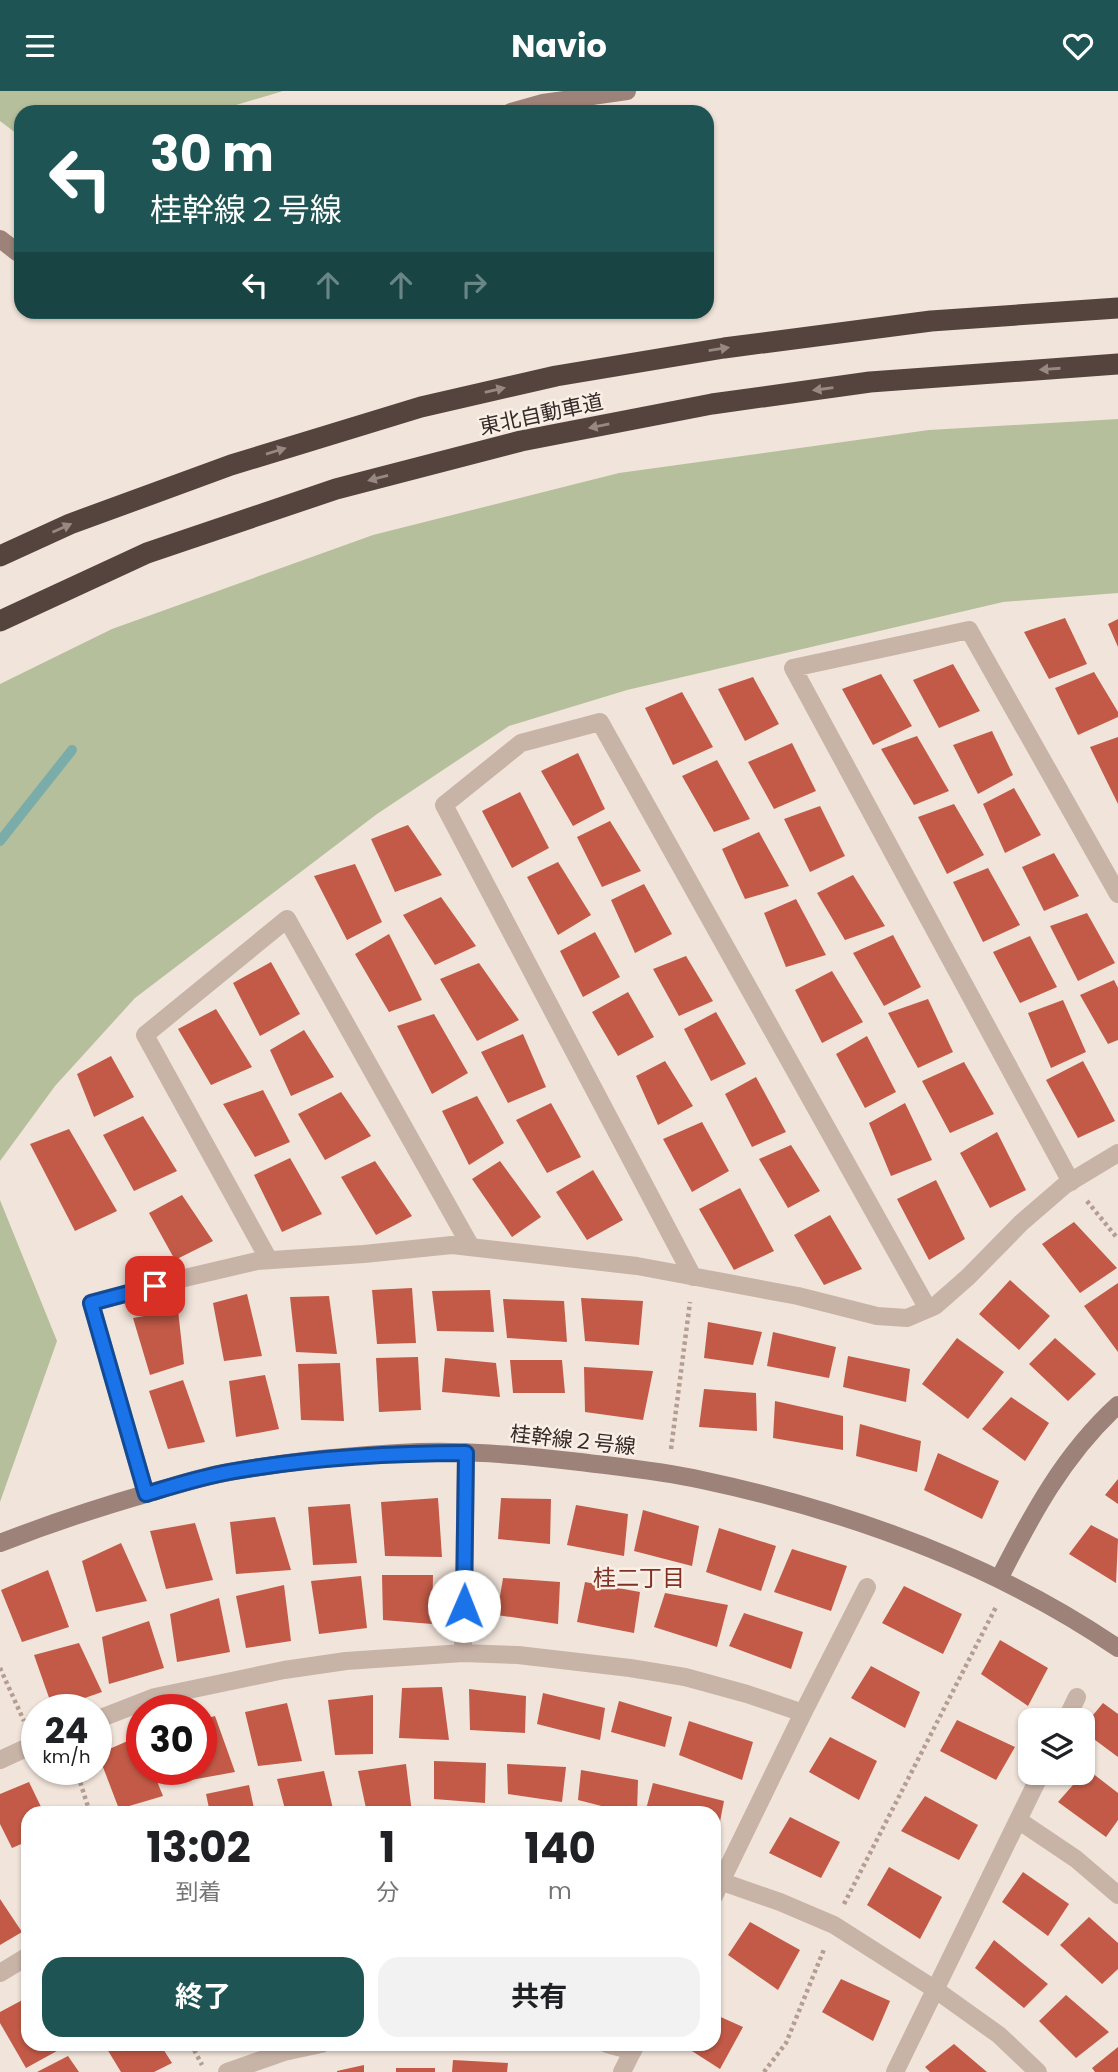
<!DOCTYPE html>
<html lang="ja">
<head>
<meta charset="utf-8">
<style>
	:root { --surface:#fff; --page:#f2f2f2; --text:#202124; --muted:#757577; --accent:#1e5554 }
	body { margin:0; font-family:Poppins,"Noto Sans JP",sans-serif; background:var(--page); color:var(--text); height:100vh; display:flex; flex-direction:column; font-size:26px; white-space:nowrap }
	* { box-sizing:border-box; margin:0 }
	p { font-size:23px; color:var(--muted) }
	.icon { flex:none; width:38px; height:38px; fill:none; stroke:currentColor; stroke-width:2; stroke-linecap:round; stroke-linejoin:round }
	.map { position:relative; flex:1; overflow:hidden }
	.side { position:absolute; left:21px; top:1715px; width:700px; height:245px; display:flex; flex-direction:column; background:var(--surface); border-radius:21px; box-shadow:0 2px 5px #0004 }
	.side>* { flex:none }
	.hud { position:absolute; left:14px; top:14px; width:700px; height:214px; border-radius:21px; box-shadow:0 2px 5px #0004; background:#1e5554; color:#fff; overflow:hidden }
	.tools { position:absolute; left:1018px; top:1617px; display:grid; gap:14px }
	.tools a { display:grid; place-items:center; width:77px; height:77px; border-radius:14px; background:var(--surface); box-shadow:0 2px 5px #0004; font-size:35px }
	.speed { position:absolute; left:21px; top:1603px; display:flex; gap:14px; font-size:35px; font-weight:700; text-align:center }
	.speed>* { display:grid; place-content:center; width:91px; height:91px; border-radius:50%; background:var(--surface); box-shadow:0 2px 5px #0004; line-height:1 }
	.speed small { font-size:18px; font-weight:400 }
	.speed .limit { border:10px solid #d22; background:#fff; color:#111 }
	.pin { position:absolute; display:grid; place-items:center; width:60px; height:60px; color:#fff; margin:-30px; border-radius:14px; box-shadow:0 4px 10px #0006 }
	.me { position:absolute; width:77px; margin:-38px; rotate:1deg; stroke-linejoin:round; filter:drop-shadow(0 0 5px #0008) }
	.turn { display:flex; align-items:center; gap:24px; height:147px; padding:0 21px; font-size:32px }
	.turn .icon { width:91px; height:91px; stroke-width:2.5 }
	.turn b { display:block; font-size:49px; line-height:60px }
	.lanes { display:flex; align-items:center; height:66px; padding:0 21px; background:#0003; justify-content:center; gap:35px; direction:ltr }
	.lanes .off { opacity:.35 }
	.eta { display:flex; justify-content:space-evenly; align-items:center; height:119px; text-align:center }
	.eta b { font-size:42px; font-weight:700; line-height:49px }
	.action { display:flex; gap:14px; margin-top:auto; padding:14px 21px }
	.action a { flex:1; height:80px; border-radius:21px; background:var(--accent); color:#fff; font-size:28px; font-weight:700; line-height:80px; text-align:center }
	.action a+a { background:var(--page); color:var(--text) }
	header { display:flex; justify-content:space-between; align-items:center; height:91px; padding:0 21px; background:var(--accent); color:#fff; font-size:32px; font-weight:700 }
	.map>svg:first-child { display:block }
	.green { fill:#b6bf9b }
	.lines { fill:none; stroke-linecap:round; stroke-linejoin:round }
	.stream { stroke:#7aadaa; stroke-width:10 }
	.building { fill:#c25a47 }
	.path { stroke:#b49d91; stroke-width:4.5; stroke-dasharray:3.5 3.5; stroke-linecap:butt }
	.street { stroke:#c8b3a7; stroke-width:18 }
	.secondary { stroke:#9c8278; stroke-width:18 }
	.highway { stroke:#55443e; stroke-width:21 }
	.oneway { fill:#978881 }
	.route-casing { stroke:#114b97; stroke-width:18 }
	.route { stroke:#1a73e8; stroke-width:12 }
	.labels { text-anchor:middle; dominant-baseline:central; stroke-width:5; stroke-linejoin:round; paint-order:stroke }
	.street-label { font-size:21px; fill:#352a27; stroke:#f9efe6 }
	.neighbourhood-label { font-size:23px; fill:#813123; stroke:#f9efe6 }
</style>
</head>
<body>
<header><svg class="icon" aria-label="menu" viewBox="0 0 24 24"><path d="M4 6h16M4 12h16M4 18h16"/></svg>Navio<svg class="icon" aria-label="heart" viewBox="0 0 24 24"><path d="M12 20l-8-8c-3-5 5-10 8-4 3-6 11-1 8 4z"/></svg></header>
<div class="map">
<svg width="1118" height="1981" viewBox="0 0 1118 1981">
	<rect width="100%" height="100%" fill="#f1e4da"/>
	<!-- green -->
	<path class="green" d="M0 0H283L213 21H21V46L0 30Z
		M1118 328V502L1003 511 627 599 509 635 377 723 135 907 55 995 0 1070V593L112 538 373 444 619 382 929 339Z
		M0 1109 57 1250 0 1411Z"/>
	<g class="lines">
		<!-- stream -->
		<path class="stream" d="M0 750 72 659"/>
	</g>
	<!-- building -->
	<path class="building" d="M1065 527 1087 573 1049 588 1024 541Z
		M1118 528V556L1108 533Z
		M953 573 980 620 939 637 913 589Z
		M1094 581 1118 621V626L1078 644 1055 597Z
		M881 583 912 635 873 654 842 598Z
		M753 586 779 633 745 650 718 598Z
		M682 601 713 656 673 674 645 617Z
		M992 640 1013 684 978 703 953 654Z
		M917 645 949 700 914 714 881 658Z
		M1118 646V713L1090 656Z
		M792 652 816 700 774 718 748 671Z
		M578 662 605 718 573 735 541 680Z
		M717 669 750 728 714 741 682 685Z
		M1014 697 1041 744 1005 762 983 713Z
		M520 701 549 757 512 777 482 720Z
		M954 713 984 764 947 783 918 726Z
		M820 715 845 765 810 781 784 728Z
		M610 730 641 780 602 796 577 746Z
		M408 734 442 784 395 801 371 748Z
		M759 741 789 795 745 808 722 758Z
		M1054 762 1079 805 1044 820 1022 776Z
		M558 771 591 824 558 844 527 786Z
		M355 773 382 831 347 849 314 785Z
		M988 777 1020 834 983 851 953 791Z
		M853 784 885 835 845 849 817 802Z
		M644 793 672 843 635 862 611 809Z
		M441 806 476 855 435 874 403 824Z
		M796 808 826 864 786 876 764 822Z
		M1087 822 1115 872 1078 890 1050 835Z
		M595 841 620 886 583 906 560 860Z
		M389 843 422 909 389 921 355 863Z
		M893 844 921 896 884 915 853 862Z
		M1030 845 1057 896 1020 912 993 861Z
		M686 865 713 910 679 925 653 878Z
		M271 871 300 923 260 945 233 892Z
		M479 872 519 929 477 950 440 888Z
		M832 880 863 931 822 952 795 899Z
		M1114 889 1118 897V949L1108 953 1080 904Z
		M628 901 654 946 618 965 592 921Z
		M928 908 953 961 918 977 888 922Z
		M1063 909 1086 961 1051 977 1028 922Z
		M216 918 252 976 211 994 178 938Z
		M716 921 746 973 711 990 684 938Z
		M434 923 468 982 432 1003 397 935Z
		M304 939 334 986 291 1005 270 959Z
		M523 943 546 996 508 1012 481 961Z
		M867 945 896 1001 865 1017 836 963Z
		M111 965 134 1006 94 1026 77 983Z
		M665 970 693 1015 658 1034 636 985Z
		M1083 970 1115 1030 1078 1047 1046 989Z
		M964 971 994 1023 950 1042 922 990Z
		M756 986 786 1041 752 1056 725 1003Z
		M263 999 290 1051 255 1066 223 1013Z
		M341 1001 371 1045 325 1069 298 1023Z
		M477 1005 504 1052 469 1074 442 1020Z
		M551 1012 581 1066 547 1082 516 1029Z
		M905 1012 932 1069 891 1085 869 1032Z
		M143 1025 177 1080 134 1100 103 1044Z
		M702 1031 729 1080 692 1101 663 1048Z
		M69 1038 117 1120 75 1140 30 1053Z
		M997 1041 1026 1099 990 1117 960 1062Z
		M791 1054 820 1100 788 1117 759 1068Z
		M290 1067 322 1123 282 1141 254 1084Z
		M375 1070 412 1125 376 1144 341 1086Z
		M500 1070 541 1126 512 1146 472 1088Z
		M593 1079 623 1129 587 1149 556 1101Z
		M936 1089 965 1148 929 1169 897 1108Z
		M740 1097 774 1160 734 1179 699 1118Z
		M182 1104 213 1150 175 1169 149 1122Z
		M830 1124 862 1178 824 1194 794 1144Z
		M1074 1131 1117 1177 1080 1202 1042 1153Z
		M1010 1189 1050 1225 1019 1259 979 1223Z
		M1118 1192V1261L1084 1215Z
		M412 1197 416 1252 377 1253 372 1199Z
		M490 1199 494 1241 437 1240 432 1200Z
		M247 1203 262 1265 224 1270 213 1212Z
		M329 1205 337 1263 296 1261 290 1206Z
		M581 1207 643 1210 639 1254 585 1250Z
		M503 1208 564 1210 567 1251 507 1247Z
		M178 1219 184 1273 150 1284 133 1227Z
		M708 1231 762 1241 753 1274 704 1267Z
		M773 1241 836 1256 829 1287 767 1275Z
		M957 1247 1004 1281 968 1328 922 1293Z
		M1055 1247 1096 1283 1068 1310 1029 1273Z
		M848 1265 910 1278 906 1311 843 1296Z
		M418 1266 421 1319 379 1321 376 1267Z
		M445 1267 496 1272 500 1306 442 1301Z
		M510 1269H562L565 1302H513Z
		M340 1272 344 1330 301 1329 298 1273Z
		M584 1276 653 1280 643 1329 585 1321Z
		M265 1284 279 1338 236 1346 229 1290Z
		M183 1289 205 1351 168 1358 149 1300Z
		M704 1298 756 1302 757 1340 699 1336Z
		M1011 1306 1049 1332 1025 1370 982 1338Z
		M775 1310 843 1325V1359L773 1347Z
		M860 1333 921 1350 917 1381 856 1365Z
		M938 1362 999 1390 982 1428 924 1399Z
		M1118 1388V1413L1105 1404Z
		M438 1407 442 1466 385 1465 381 1411Z
		M501 1407 551 1408 550 1453 498 1448Z
		M350 1413 357 1472 313 1474 308 1416Z
		M576 1414 628 1423 624 1465 567 1454Z
		M643 1419 699 1435 692 1475 634 1460Z
		M275 1426 291 1479 236 1483 230 1431Z
		M195 1432 213 1489 166 1498 150 1440Z
		M1091 1434 1118 1448 1116 1492 1069 1463Z
		M719 1437 776 1455 761 1500 706 1481Z
		M121 1452 147 1510 96 1521 82 1470Z
		M792 1458 847 1475 831 1520 774 1501Z
		M48 1479 69 1536 22 1551 1 1499Z
		M382 1484H433L432 1533 383 1529Z
		M361 1485 367 1537 319 1543 311 1490Z
		M503 1487 560 1491 558 1533 497 1524Z
		M585 1491 640 1501 634 1542 577 1531Z
		M284 1494 291 1550 246 1557 236 1505Z
		M904 1495 962 1523 943 1563 882 1532Z
		M665 1502 728 1514 717 1556 654 1536Z
		M219 1507 230 1561 177 1571 170 1523Z
		M744 1522 803 1541 791 1578 729 1555Z
		M149 1530 164 1577 109 1593 102 1546Z
		M1000 1549 1048 1577 1028 1615 981 1583Z
		M79 1552 102 1601 53 1618 34 1564Z
		M871 1575 920 1601 905 1637 851 1607Z
		M442 1596 449 1649 399 1647 402 1597Z
		M469 1598 526 1605 525 1642 470 1639Z
		M543 1602 605 1617 600 1649 537 1633Z
		M373 1604V1663L335 1664 328 1609Z
		M619 1610 672 1626 665 1656 611 1641Z
		M287 1612 302 1670 258 1675 245 1621Z
		M1103 1612 1118 1623V1666L1083 1640V1636Z
		M215 1625 235 1681 191 1689 188 1678H201V1629Z
		M957 1629 1015 1656 996 1689 940 1660Z
		M689 1630 753 1651 742 1689 679 1664Z
		M139 1645 142 1653V1678H152L163 1705 119 1718 98 1663Z
		M830 1646 877 1670 859 1709 809 1681Z
		M434 1670 486 1672 485 1712 434 1708Z
		M406 1673 412 1722H367L358 1680Z
		M507 1673 566 1676 562 1711 508 1703Z
		M1087 1678 1118 1702V1729L1106 1746 1058 1711Z
		M581 1679 638 1689 637 1722H629L578 1709Z
		M324 1680 334 1722H286L277 1688Z
		M29 1691 44 1722H28V1750L12 1757 0 1733V1703Z
		M653 1692 724 1710 717 1746 714 1745V1722H645Z
		M249 1694 255 1722H210L206 1703Z
		M925 1705 978 1734 959 1769 901 1740Z
		M790 1726 840 1751 821 1787 769 1762Z
		M889 1776 942 1806 920 1848 867 1814Z
		M1023 1781 1069 1813 1048 1845 1002 1811Z
		M0 1808 22 1841 0 1854Z
		M1089 1826 1118 1852V1878L1102 1893 1060 1854Z
		M750 1831 800 1859 778 1899 728 1864Z
		M994 1849 1048 1893 1024 1917 975 1877Z
		M841 1888 890 1910 873 1950 822 1921Z
		M1066 1904 1109 1941 1076 1967 1039 1930Z
		M28 1906V1953H65L66 1955 26 1977 0 1932V1921Z
		M714 1923 743 1936 720 1978 681 1953H714Z
		M104 1953H160L172 1972 154 1981H121Z
		M954 1953 987 1981H930L925 1976Z
		M1118 1956V1981H1095L1092 1977Z
		M68 1965 79 1981H37Z
		M453 1969 508 1972 507 1981H452Z
		M364 1974V1981H337V1980Z
		M396 1977H435V1981H396Z"/>
	<g class="lines">
		<!-- path -->
		<path class="path" d="M1087 1110 1118 1148
			M671 1358 690 1211
			M0 1577 24 1630
			M76 1678 90 1722
			M844 1813 996 1516
			M191 1953 202 1974
			M764 1981 786 1952 825 1856"/>
		<!-- street -->
		<path class="street" d="M1071 1091 793 577 969 539 1118 803
			M269 1169 145 944 287 828 471 1156
			M693 1186 444 714 521 652 600 631 928 1218
			M146 1403 91 1212 176 1189 257 1170 364 1163 452 1154 637 1175 798 1205 877 1225 907 1227 935 1215 968 1186 1021 1132 1065 1094 1118 1062
			M463 1562 466 1361
			M96 1629 155 1606 284 1579 346 1570 463 1562 518 1564 630 1577 685 1586 747 1603 803 1622
			M1066 1629 1077 1606
			M0 1669 37 1652
			M1018 1729 1076 1768 1118 1804
			M714 1788 780 1811 834 1834 936 1899 999 1944 1038 1981
			M714 1805 803 1622 867 1496
			M0 1882 28 1865
			M607 1953 633 1960
			M227 1981 284 1961 321 1953
			M622 1981 636 1953
			M895 1981 1041 1682"/>
		<!-- secondary -->
		<path class="secondary" d="M511 21 543 12 627 0
			M0 148 17 161 21 160
			M0 1452C51 1432 103 1415 156 1400 180 1393 205 1385 229 1381 285 1371 342 1365 398 1362 459 1358 520 1364 580 1371 620 1376 662 1380 702 1389 848 1420 993 1472 1118 1557
			M999 1488C1031 1425 1064 1363 1118 1314"/>
		<!-- highway -->
		<path class="highway" d="M0 465 70 433 231 374 421 316 556 285 724 257 931 230 1118 217
			M0 530 147 462 336 398 521 350 712 313 870 291 1118 273"/>
	</g>
	<!-- one-way arrows -->
	<defs><path id="oneway-solid" d="M-6-.8H1V-3.2L6.5 0L1 3.2V.8H-6Z" transform="scale(1.75)"/></defs>
	<g class="oneway">
		<use href="#oneway-solid" transform="translate(719 258) rotate(-9)"/>
		<use href="#oneway-solid" transform="translate(1050 278) rotate(176)"/>
		<use href="#oneway-solid" transform="translate(823 298) rotate(172)"/>
		<use href="#oneway-solid" transform="translate(495 299) rotate(-13)"/>
		<use href="#oneway-solid" transform="translate(599 335) rotate(169)"/>
		<use href="#oneway-solid" transform="translate(276 360) rotate(-17)"/>
		<use href="#oneway-solid" transform="translate(378 387) rotate(165)"/>
		<use href="#oneway-solid" transform="translate(62 437) rotate(-24)"/>
	</g>
	<g class="lines">
		<!-- route casing -->
		<g class="route-casing">
			<path id="route" d="M155 1195 91 1212 146 1403C173 1395 201 1386 229 1381 307 1367 387 1362 466 1362L464 1515"/>
		</g>
		<!-- route -->
		<use href="#route" class="route"/>
	</g>
	<g class="labels">
		<!-- street labels -->
		<g class="street-label">
			<text transform="translate(541 323) rotate(-12)">東北自動車道</text>
			<text transform="translate(573 1349) rotate(6)">桂幹線２号線</text>
		</g>
		<!-- neighbourhood labels -->
		<g class="neighbourhood-label">
			<text x="639" y="1487">桂二丁目</text>
		</g>
	</g>
</svg>
<div class="tools">
<a><svg class="icon" aria-label="layers" viewBox="0 0 24 24"><path d="M12 4l9 5-9 5-9-5zM3 14l9 5 9-5"/></svg></a>
</div>
<div class="speed"><div>24<small>km/h</small></div><div class="limit">30</div></div>
<div class="pin" style="left:155px;top:1195px;background:#d93025"><svg class="icon" aria-label="arrive" viewBox="0 0 24 24"><path d="M6 21V4h12l-3 4 3 4H6"/></svg></div>
<svg class="me" style="left:464px;top:1515px" viewBox="-20 -20 40 40"><circle r="19" fill="#fff"/><path d="M0-13L10 11 0 6-10 11z" fill="#1a73e8"/></svg>
<div class="hud">
<div class="turn"><svg class="icon" aria-label="left" viewBox="0 0 24 24"><path d="M17 20v-9H6M10 6l-5 5 5 5"/></svg><div><b>30 m</b>桂幹線２号線</div></div>
<div class="lanes"><svg class="icon" aria-label="left" viewBox="0 0 24 24"><path d="M17 20v-9H6M10 6l-5 5 5 5"/></svg><svg class="icon off" aria-label="ahead" viewBox="0 0 24 24"><path d="M12 20V5M6 11l6-6 6 6"/></svg><svg class="icon off" aria-label="ahead" viewBox="0 0 24 24"><path d="M12 20V5M6 11l6-6 6 6"/></svg><svg class="icon off" aria-label="right" viewBox="0 0 24 24"><path d="M7 20v-9h11M14 6l5 5-5 5"/></svg></div>
</div>
<section class="side">
<div class="eta">
<div><b>13:02</b><p>到着</p></div>
<div><b>1</b><p>分</p></div>
<div><b>140</b><p>m</p></div>
</div>
<div class="action"><a>終了</a><a>共有</a></div>
</section>
</div>
</body>
</html>
